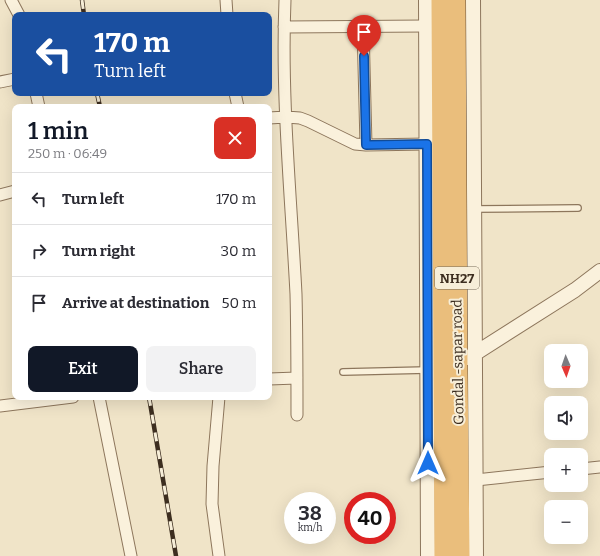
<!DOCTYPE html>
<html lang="en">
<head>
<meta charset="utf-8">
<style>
	:root { --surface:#fff; --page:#f2f2f3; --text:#2b2b33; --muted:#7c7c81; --line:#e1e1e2; --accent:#111827 }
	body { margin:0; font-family:Bitter,serif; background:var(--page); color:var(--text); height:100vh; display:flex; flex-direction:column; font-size:15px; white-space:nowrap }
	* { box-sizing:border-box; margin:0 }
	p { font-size:13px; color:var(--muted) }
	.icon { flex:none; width:22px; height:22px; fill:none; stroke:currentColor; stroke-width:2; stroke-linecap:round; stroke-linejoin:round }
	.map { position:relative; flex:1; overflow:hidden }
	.panel { position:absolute; left:12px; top:104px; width:260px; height:296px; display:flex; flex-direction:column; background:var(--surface); border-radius:8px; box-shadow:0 4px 16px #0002 }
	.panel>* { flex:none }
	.top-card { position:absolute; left:12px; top:12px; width:260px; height:84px; border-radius:8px; box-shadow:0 4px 16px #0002; background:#1a4fa0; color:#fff; overflow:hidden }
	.needle { width:26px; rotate:178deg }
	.controls { position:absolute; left:544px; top:344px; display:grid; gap:8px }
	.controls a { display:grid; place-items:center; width:44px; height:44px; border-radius:8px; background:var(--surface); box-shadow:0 4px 16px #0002; font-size:20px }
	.speed { position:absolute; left:284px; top:492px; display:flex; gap:8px; font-size:20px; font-weight:700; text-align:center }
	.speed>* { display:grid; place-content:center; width:52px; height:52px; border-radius:50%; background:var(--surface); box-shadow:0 4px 16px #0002; line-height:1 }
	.speed small { font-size:10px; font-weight:400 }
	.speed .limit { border:6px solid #d22; background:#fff; color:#111 }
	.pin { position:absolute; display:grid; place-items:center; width:34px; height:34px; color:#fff; margin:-41px -17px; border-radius:50% 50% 50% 0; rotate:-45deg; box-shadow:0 0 4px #0007 }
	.pin .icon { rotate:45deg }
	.me { position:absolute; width:44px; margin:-22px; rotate:0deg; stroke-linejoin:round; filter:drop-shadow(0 0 3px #0008) }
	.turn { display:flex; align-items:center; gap:14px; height:84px; padding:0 16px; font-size:18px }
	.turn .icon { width:52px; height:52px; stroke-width:2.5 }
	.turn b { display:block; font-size:28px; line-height:34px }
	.round { display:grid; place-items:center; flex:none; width:42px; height:42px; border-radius:8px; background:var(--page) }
	.overview { display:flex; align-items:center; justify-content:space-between; height:68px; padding:0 16px }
	h1 { font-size:24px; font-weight:600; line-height:30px; color:var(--accent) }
	.button { display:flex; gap:8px; margin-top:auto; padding:8px 16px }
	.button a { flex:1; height:46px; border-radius:8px; background:var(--accent); color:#fff; font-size:16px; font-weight:600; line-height:46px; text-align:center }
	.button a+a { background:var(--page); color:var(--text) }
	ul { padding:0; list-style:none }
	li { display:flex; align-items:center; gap:12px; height:52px; padding:0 16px; border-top:1px solid var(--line) }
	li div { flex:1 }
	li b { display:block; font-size:15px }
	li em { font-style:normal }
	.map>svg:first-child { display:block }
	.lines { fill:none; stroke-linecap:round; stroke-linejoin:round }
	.service-casing { stroke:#8d765c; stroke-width:8 }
	.minor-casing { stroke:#8d765c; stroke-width:13 }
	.tertiary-casing { stroke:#8d765c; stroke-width:16 }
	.trunk-casing { stroke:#5b4430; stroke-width:21 }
	.service { stroke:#faf1dc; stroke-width:5.5 }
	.minor { stroke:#faf1dc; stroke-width:11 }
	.tertiary { stroke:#faf1dc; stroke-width:14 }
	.trunk { stroke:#eabe7c; stroke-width:19 }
	.rail-casing { stroke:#3d2e20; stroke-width:4.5 }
	.rail { stroke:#f7eed8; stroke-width:3; stroke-dasharray:9; stroke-linecap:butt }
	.route-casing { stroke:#114b97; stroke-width:10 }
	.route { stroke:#1a73e8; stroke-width:7 }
	.labels { text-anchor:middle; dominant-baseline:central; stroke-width:4; stroke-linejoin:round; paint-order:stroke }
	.shield { fill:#f7eed8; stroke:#756857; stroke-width:1 }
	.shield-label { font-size:13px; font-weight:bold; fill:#3d2e20 }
	.street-label { font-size:14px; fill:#3d2e20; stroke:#f7eed8 }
</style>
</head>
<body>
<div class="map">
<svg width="600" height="556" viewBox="0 0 600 556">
	<rect width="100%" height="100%" fill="#f0e4c8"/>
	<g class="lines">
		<!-- service casing -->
		<g class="service-casing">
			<path id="service" d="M474 209 578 208
				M343 372 427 370"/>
		</g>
		<!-- minor casing -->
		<g class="minor-casing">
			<path id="minor" d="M11 0 19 15
				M226 0 227 15
				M285 0C281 98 291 196 296 294 297 334 297 375 297 415
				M363 26 366 145
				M284 27 426 26
				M0 82 15 79
				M36 93 39 107
				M235 93 238 107
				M269 118 286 117 300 118 308 121 355 144 366 145 427 144
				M0 195 15 191
				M269 379 297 378
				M99 397 131 556
				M219 397 213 466 212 504 219 556
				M0 406 73 397
				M581 469 600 467
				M476 480 551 472"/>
		</g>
		<!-- tertiary casing -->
		<g class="tertiary-casing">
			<path id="tertiary" d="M426 0 428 556
				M473 0 476 556
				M468 358 575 290 600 271"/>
		</g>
		<!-- trunk casing -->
		<g class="trunk-casing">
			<path id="trunk" d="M441 0 444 556
				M456 0 458 364 460 556"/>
		</g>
		<!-- service -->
		<use href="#service" class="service"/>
		<!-- minor -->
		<use href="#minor" class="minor"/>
		<!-- tertiary -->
		<use href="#tertiary" class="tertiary"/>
		<!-- trunk -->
		<use href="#trunk" class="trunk"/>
		<!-- rail casing -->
		<g class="rail-casing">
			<path id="rail" d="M82 0 84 15
				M97 93 100 107
				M149 397 176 556"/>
		</g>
		<!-- rail -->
		<use href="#rail" class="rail"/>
	</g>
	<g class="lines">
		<!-- route casing -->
		<g class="route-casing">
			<path id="route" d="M364 56 366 145 427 144 428 463"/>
		</g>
		<!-- route -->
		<use href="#route" class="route"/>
	</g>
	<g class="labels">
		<!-- shield labels -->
		<rect class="shield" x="435" y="267" width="44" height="22" rx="3"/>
		<g class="shield-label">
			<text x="457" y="278">NH27</text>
		</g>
		<!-- street labels -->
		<g class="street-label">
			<text transform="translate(458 362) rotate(-91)">Gondal -sapar road</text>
		</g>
	</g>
</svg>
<div class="controls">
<a><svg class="needle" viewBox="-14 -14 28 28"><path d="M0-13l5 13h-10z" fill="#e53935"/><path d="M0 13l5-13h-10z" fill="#7c7c81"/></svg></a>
<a><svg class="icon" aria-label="sound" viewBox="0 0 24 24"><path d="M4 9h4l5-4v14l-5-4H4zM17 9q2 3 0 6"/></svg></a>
<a>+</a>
<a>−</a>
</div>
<div class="speed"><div>38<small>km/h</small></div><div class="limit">40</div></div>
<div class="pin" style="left:364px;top:56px;background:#d93025"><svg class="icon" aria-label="arrive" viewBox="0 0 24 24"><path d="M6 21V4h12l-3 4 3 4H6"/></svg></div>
<svg class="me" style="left:428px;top:463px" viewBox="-20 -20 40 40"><path d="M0-17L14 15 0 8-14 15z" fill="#1a73e8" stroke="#fff" stroke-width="4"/></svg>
<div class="top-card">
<div class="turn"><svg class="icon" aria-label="left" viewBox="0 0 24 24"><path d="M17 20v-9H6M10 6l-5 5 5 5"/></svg><div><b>170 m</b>Turn left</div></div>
</div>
<section class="panel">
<div class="overview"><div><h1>1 min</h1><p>250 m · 06:49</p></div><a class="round" style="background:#d93025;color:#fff"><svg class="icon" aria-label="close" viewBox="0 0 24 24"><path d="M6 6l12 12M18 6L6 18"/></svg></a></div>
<ul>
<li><svg class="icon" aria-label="left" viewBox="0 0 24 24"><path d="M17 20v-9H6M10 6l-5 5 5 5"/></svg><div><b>Turn left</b></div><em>170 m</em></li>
<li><svg class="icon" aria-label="right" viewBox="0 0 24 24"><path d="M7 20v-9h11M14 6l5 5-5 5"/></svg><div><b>Turn right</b></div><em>30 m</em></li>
<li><svg class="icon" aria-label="arrive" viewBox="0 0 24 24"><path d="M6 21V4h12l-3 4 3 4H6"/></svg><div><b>Arrive at destination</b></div><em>50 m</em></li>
</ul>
<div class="button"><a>Exit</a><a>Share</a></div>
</section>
</div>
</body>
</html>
